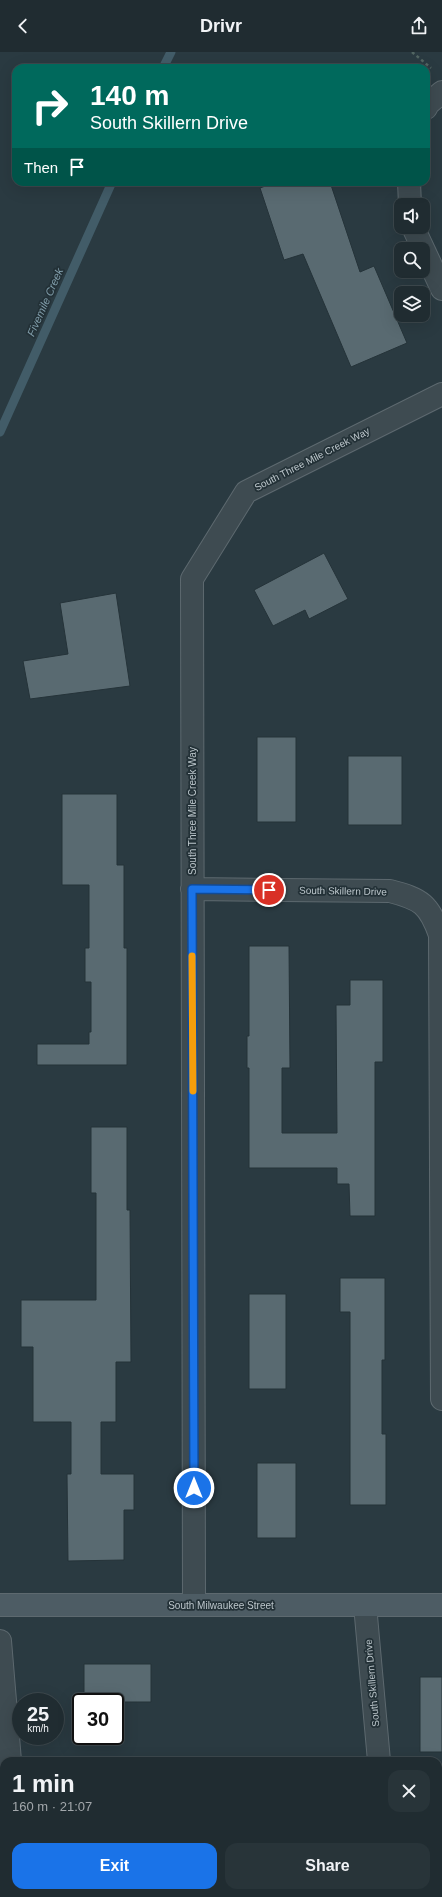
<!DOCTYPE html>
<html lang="en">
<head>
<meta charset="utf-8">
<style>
	:root { --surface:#202c31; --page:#283439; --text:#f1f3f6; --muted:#a2a7ab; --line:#3d484d; --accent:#1a73e8 }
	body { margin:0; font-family:Arial,sans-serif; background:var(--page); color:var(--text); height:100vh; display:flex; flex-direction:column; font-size:15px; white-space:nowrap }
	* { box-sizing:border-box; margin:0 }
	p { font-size:13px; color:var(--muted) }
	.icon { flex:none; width:22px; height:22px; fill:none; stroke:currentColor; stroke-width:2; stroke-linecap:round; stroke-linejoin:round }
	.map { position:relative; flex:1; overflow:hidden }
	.panel { position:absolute; left:0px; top:1705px; width:442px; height:140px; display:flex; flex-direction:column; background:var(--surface); border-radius:12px 12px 0 0; box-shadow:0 4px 16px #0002,0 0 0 1px var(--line) }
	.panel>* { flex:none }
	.top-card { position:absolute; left:12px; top:12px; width:418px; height:122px; border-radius:12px; box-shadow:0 4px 16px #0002,0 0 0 1px var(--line); background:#00695c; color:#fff; overflow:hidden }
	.controls { position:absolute; left:394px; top:146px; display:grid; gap:8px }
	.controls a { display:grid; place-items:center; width:36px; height:36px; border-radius:8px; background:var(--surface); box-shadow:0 4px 16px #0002,0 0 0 1px var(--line); font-size:20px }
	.speed { position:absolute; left:12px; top:1641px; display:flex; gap:8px; font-size:20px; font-weight:700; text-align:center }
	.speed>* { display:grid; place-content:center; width:52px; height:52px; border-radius:50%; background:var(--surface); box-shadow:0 4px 16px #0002,0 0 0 1px var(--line); line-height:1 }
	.speed small { font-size:10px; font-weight:400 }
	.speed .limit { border:2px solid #111; border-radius:6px; background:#fff; color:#111 }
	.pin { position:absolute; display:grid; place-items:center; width:34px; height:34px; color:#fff; margin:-17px; border:2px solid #fff; border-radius:50%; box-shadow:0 1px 4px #0007 }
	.me { position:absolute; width:44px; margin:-22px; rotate:0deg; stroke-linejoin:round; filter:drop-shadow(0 0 3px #0008) }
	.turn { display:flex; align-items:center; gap:14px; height:84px; padding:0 12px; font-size:18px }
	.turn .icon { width:52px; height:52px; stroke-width:2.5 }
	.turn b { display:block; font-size:28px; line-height:34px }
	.then { display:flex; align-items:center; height:38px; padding:0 12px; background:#0003; gap:8px; font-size:15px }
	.round { display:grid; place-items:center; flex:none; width:42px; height:42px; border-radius:12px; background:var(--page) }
	.head { display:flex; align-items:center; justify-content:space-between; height:68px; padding:0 12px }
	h1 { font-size:24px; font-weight:700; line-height:30px }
	.primary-button { display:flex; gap:8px; margin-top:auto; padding:8px 12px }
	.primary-button a { flex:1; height:46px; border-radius:12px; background:var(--accent); color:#fff; font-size:16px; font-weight:700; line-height:46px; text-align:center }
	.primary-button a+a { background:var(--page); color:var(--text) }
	header { display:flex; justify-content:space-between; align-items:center; height:52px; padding:0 12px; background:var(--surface); font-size:18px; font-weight:700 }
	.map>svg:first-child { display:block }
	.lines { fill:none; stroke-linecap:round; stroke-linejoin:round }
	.stream { stroke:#425c68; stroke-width:9 }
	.building { fill:#596a71; stroke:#253339 }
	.street-casing { stroke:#5d696f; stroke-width:24 }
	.secondary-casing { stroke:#5d696f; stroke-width:24 }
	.path { stroke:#526562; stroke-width:2.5; stroke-dasharray:3 3; stroke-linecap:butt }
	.street { stroke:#3e4b51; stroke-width:22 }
	.secondary { stroke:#4d5c64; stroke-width:22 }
	.route-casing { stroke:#114b97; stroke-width:10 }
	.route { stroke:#1a73e8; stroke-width:7 }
	.slow { stroke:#f59e0b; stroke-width:7 }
	.labels { text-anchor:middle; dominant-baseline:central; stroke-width:3.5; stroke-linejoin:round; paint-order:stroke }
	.street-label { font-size:10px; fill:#bcc6cb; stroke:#233137 }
	.water-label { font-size:11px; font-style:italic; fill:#809daa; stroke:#233137 }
</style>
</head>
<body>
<header><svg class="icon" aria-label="back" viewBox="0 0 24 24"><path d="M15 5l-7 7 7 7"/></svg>Drivr<svg class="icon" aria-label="share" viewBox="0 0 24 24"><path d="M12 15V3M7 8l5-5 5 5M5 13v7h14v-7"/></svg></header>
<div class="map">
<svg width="442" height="1845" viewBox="0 0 442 1845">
	<rect width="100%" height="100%" fill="#2a3a41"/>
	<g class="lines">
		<!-- stream -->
		<path class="stream" d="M163 16 171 0
			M0 380 112 130"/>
	</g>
	<!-- building -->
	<path class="building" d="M276 130H330L360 220 374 214 407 291 351 315 303 202 284 208 260 136Z
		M324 501 348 547 309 567 305 558 273 574 254 538Z
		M116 541 130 634 30 647 23 609 68 602 60 551Z
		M257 685H296V770H257Z
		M348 704H402V773H348Z
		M62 742H117V813H124V896H127V1013H37V992H89V980H91V930H85V896H89V833H62Z
		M249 894H289L290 1016H282V1081H337L336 953H350V928H383V1010H375V1164H350L349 1132H337V1116H249V1016H247V984H249Z
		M91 1075H127V1158H130L131 1310H116V1370H101V1422H134V1458H124V1508L68 1509 67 1422H71V1370H33V1295H21V1248H96V1141H91Z
		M340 1226H385V1308H382V1382H386V1453H350V1260H340Z
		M249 1242H286V1337H249Z
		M257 1411H296V1486H257Z
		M84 1612H151V1650H84Z
		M420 1625H442V1700H420Z"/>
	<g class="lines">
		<!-- street casing -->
		<g class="street-casing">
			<path id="street" d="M426 56 428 52 442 40
				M409 130 410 153
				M413 175 442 237
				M192 837 390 839C421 847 429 852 440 883L442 1347
				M194 1553 192 527 246 440 442 342
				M365 1553 379 1709
				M0 1589 10 1709
				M22 1841 23 1845
				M390 1841 391 1845"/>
		</g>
		<!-- secondary casing -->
		<g class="secondary-casing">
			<path id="secondary" d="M0 1553H442"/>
		</g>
		<!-- path -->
		<path class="path" d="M412 0 431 16"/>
		<!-- street -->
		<use href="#street" class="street"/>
		<!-- secondary -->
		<use href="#secondary" class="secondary"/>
	</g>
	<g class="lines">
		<!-- route casing -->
		<g class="route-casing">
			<path id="route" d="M194 1436 192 837 269 838"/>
		</g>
		<!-- route -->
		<use href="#route" class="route"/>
		<!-- slow -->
		<path class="slow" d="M192 904 193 1039"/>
	</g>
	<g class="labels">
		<!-- street labels -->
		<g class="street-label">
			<text transform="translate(312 407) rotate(-27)">South Three Mile Creek Way</text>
			<text transform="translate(192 759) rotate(-90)">South Three Mile Creek Way</text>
			<text transform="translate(343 839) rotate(1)">South Skillern Drive</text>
			<text x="221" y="1553">South Milwaukee Street</text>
			<text transform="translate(372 1631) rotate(-95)">South Skillern Drive</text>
		</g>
		<!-- water labels -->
		<g class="water-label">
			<text transform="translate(45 250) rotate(-66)">Fivemile Creek</text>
		</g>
	</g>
</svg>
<div class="controls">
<a><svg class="icon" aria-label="sound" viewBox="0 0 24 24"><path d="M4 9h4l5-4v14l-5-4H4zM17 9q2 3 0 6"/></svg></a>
<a><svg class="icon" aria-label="search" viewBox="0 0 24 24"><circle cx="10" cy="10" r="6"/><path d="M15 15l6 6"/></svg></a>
<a><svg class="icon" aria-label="layers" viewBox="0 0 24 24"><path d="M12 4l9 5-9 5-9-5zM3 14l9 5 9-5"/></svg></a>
</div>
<div class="speed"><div>25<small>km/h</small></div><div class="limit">30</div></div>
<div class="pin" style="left:269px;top:838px;background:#d93025"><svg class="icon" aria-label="arrive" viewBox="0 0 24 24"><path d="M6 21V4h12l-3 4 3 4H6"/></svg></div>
<svg class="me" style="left:194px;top:1436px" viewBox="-20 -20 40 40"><circle r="17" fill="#1a73e8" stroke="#fff" stroke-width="3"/><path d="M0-11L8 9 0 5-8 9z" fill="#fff"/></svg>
<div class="top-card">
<div class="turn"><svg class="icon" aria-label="right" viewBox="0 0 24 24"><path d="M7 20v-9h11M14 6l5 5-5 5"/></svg><div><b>140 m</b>South Skillern Drive</div></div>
<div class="then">Then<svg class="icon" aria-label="arrive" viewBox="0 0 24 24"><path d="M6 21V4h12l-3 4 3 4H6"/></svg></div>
</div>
<section class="panel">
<div class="head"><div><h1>1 min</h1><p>160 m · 21:07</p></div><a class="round"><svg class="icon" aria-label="close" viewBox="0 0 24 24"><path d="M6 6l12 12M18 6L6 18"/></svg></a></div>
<div class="primary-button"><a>Exit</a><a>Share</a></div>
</section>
</div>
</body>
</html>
